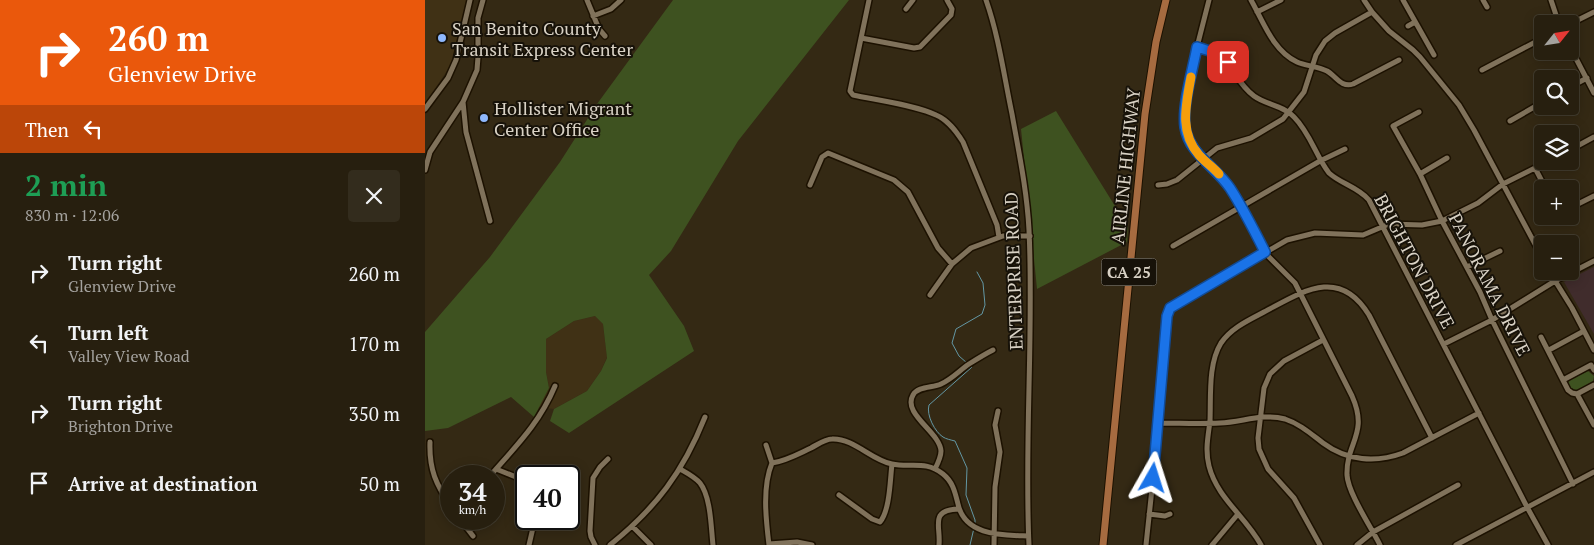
<!DOCTYPE html>
<html lang="en">
<head>
<meta charset="utf-8">
<style>
	:root { --surface:#271f0f; --page:#332c1d; --text:#f1f3f6; --muted:#a4a29e; --line:#433d2f }
	body { margin:0; font-family:"PT Serif",serif; background:var(--page); color:var(--text); height:100vh; display:flex; flex-direction:column; font-size:19px; white-space:nowrap }
	* { box-sizing:border-box; margin:0 }
	p { font-size:16px; color:var(--muted) }
	.icon { flex:none; width:28px; height:28px; fill:none; stroke:currentColor; stroke-width:2; stroke-linecap:round; stroke-linejoin:round }
	.map { position:relative; flex:1; overflow:hidden }
	.details { display:flex; flex-direction:column; background:var(--surface); width:425px }
	.details>* { flex:none }
	.hud { background:#ea580c; color:#fff; overflow:hidden }
	.needle { width:32px; rotate:60deg }
	.fabs { position:absolute; left:1109px; top:15px; display:grid; gap:10px }
	.fabs a { display:grid; place-items:center; width:45px; height:45px; border-radius:5px; background:var(--surface); box-shadow:0 2px 12px #0003,0 0 0 1px var(--line); font-size:25px }
	.speed { position:absolute; left:15px; top:465px; display:flex; gap:10px; font-size:25px; font-weight:700; text-align:center }
	.speed>* { display:grid; place-content:center; width:65px; height:65px; border-radius:50%; background:var(--surface); box-shadow:0 2px 12px #0003,0 0 0 1px var(--line); line-height:1 }
	.speed small { font-size:12px; font-weight:400 }
	.speed .limit { border:2px solid #111; border-radius:8px; background:#fff; color:#111 }
	.pin { position:absolute; display:grid; place-items:center; width:42px; height:42px; color:#fff; margin:-21px; border-radius:10px; box-shadow:0 2px 8px #0006 }
	.me { position:absolute; width:55px; margin:-28px; rotate:6deg; stroke-linejoin:round; filter:drop-shadow(0 0 4px #0008) }
	.turn { display:flex; align-items:center; gap:18px; height:105px; padding:0 25px; font-size:22px }
	.turn .icon { width:65px; height:65px; stroke-width:2.5 }
	.turn b { display:block; font-size:35px; line-height:42px }
	.then { display:flex; align-items:center; height:48px; padding:0 25px; background:#0003; gap:10px; font-size:19px }
	.round { display:grid; place-items:center; flex:none; width:52px; height:52px; border-radius:5px; background:var(--page) }
	.head { display:flex; align-items:center; justify-content:space-between; height:85px; padding:0 25px }
	h1 { font-size:30px; font-weight:700; line-height:38px; color:#1e9e55 }
	ul { padding:0; list-style:none }
	li { display:flex; align-items:center; gap:15px; height:70px; padding:0 25px }
	li div { flex:1 }
	li b { display:block; font-size:19px }
	li em { font-style:normal }
	main { display:flex; flex:1; min-height:0 }
	.map>svg:first-child { display:block }
	.built { fill:#403115 }
	.education { fill:#402c2c }
	.green { fill:#3e5220 }
	.lines { fill:none; stroke-linecap:round; stroke-linejoin:round }
	.stream { stroke:#6397a4; stroke-width:1 }
	.minor-casing { stroke:#1c1100; stroke-width:8 }
	.major-casing { stroke:#1c1100; stroke-width:9 }
	.minor { stroke:#80725b; stroke-width:5 }
	.major { stroke:#a66b40; stroke-width:7 }
	.route-casing { stroke:#114b97; stroke-width:12 }
	.route { stroke:#1a73e8; stroke-width:9 }
	.slow { stroke:#f59e0b; stroke-width:9 }
	.poi-dot { fill:#8fb8fd; stroke:#171209; stroke-width:2 }
	.labels { text-anchor:middle; dominant-baseline:central; stroke-width:4; stroke-linejoin:round; paint-order:stroke }
	.shield { fill:#171209; stroke:#9f988d; stroke-width:1 }
	.shield-label { font-size:16px; font-weight:bold; fill:#d9d2c5 }
	.poi-label { font-size:18px; fill:#d9d2c5; stroke:#171209; text-anchor:start }
	.street-label { font-size:18px; fill:#d9d2c5; stroke:#171209 }
</style>
</head>
<body>
<main>
<section class="details">
<div class="hud">
<div class="turn"><svg class="icon" aria-label="right" viewBox="0 0 24 24"><path d="M7 20v-9h11M14 6l5 5-5 5"/></svg><div><b>260 m</b>Glenview Drive</div></div>
<div class="then">Then<svg class="icon" aria-label="left" viewBox="0 0 24 24"><path d="M17 20v-9H6M10 6l-5 5 5 5"/></svg></div>
</div>
<div class="head"><div><h1>2 min</h1><p>830 m · 12:06</p></div><a class="round"><svg class="icon" aria-label="close" viewBox="0 0 24 24"><path d="M6 6l12 12M18 6L6 18"/></svg></a></div>
<ul>
<li><svg class="icon" aria-label="right" viewBox="0 0 24 24"><path d="M7 20v-9h11M14 6l5 5-5 5"/></svg><div><b>Turn right</b><p>Glenview Drive</p></div><em>260 m</em></li>
<li><svg class="icon" aria-label="left" viewBox="0 0 24 24"><path d="M17 20v-9H6M10 6l-5 5 5 5"/></svg><div><b>Turn left</b><p>Valley View Road</p></div><em>170 m</em></li>
<li><svg class="icon" aria-label="right" viewBox="0 0 24 24"><path d="M7 20v-9h11M14 6l5 5-5 5"/></svg><div><b>Turn right</b><p>Brighton Drive</p></div><em>350 m</em></li>
<li><svg class="icon" aria-label="arrive" viewBox="0 0 24 24"><path d="M6 21V4h12l-3 4 3 4H6"/></svg><div><b>Arrive at destination</b></div><em>50 m</em></li>
</ul>
</section>
<div class="map">
<svg width="1169" height="545" viewBox="0 0 1169 545">
	<rect width="100%" height="100%" fill="#342914"/>
	<!-- built -->
	<path class="built" d="M0 0H42L27 63 0 104Z
		M170 316 178 324 182 357 176 371 162 391 129 409 114 407 124 388 121 372V339L149 321Z"/>
	<!-- education -->
	<path class="education" d="M1169 267V334L1139 282Z"/>
	<!-- green -->
	<path class="green" d="M248 0H424L313 141 246 251 224 275 259 326 269 351 144 433 125 421 129 409 162 391 176 371 182 358 178 324 170 316 149 321 121 339V372L124 388 109 417 86 397 23 428 0 431V332L65 257 135 162 172 104Z
		M631 111 703 227 702 242 612 289 596 129Z
		M1163 371 1169 376 1168 381 1151 391 1145 390 1143 383 1145 380Z"/>
	<g class="lines">
		<!-- stream -->
		<path class="stream" d="M542 363 534 356 527 343 531 329 557 314 560 305 558 283 552 272
			M545 366 547 367 504 405C501 415 510 432 518 437 521 439 526 440 530 441L542 468 541 495 550 520V524
			M545 545 549 528"/>
		<!-- minor casing -->
		<g class="minor-casing">
			<path id="minor" d="M58 0 53 18V57L52 70 38 102 41 132 65 221
				M162 0 174 29 180 36
				M444 0 425 91 428 95C451 100 490 105 511 115 523 120 531 131 538 142L572 225 574 237
				M561 0C574 37 579 76 587 114 594 153 602 191 604 230 609 335 599 440 604 545
				M784 0 772 47 760 114V125L764 139 772 153 793 172 805 189 816 206 842 255 870 283 927 396C944 434 921 442 922 475 923 493 946 527 955 545
				M826 0C838 21 848 51 872 62 881 66 892 66 902 71 911 76 916 88 928 84L974 60
				M939 0 947 12 964 31 988 50 995 57 1034 105 1049 130 1118 259
				M978 0 1009 55
				M1058 0 1062 7
				M1126 0 1134 24
				M481 9 488 0
				M832 12 856 0
				M168 16 186 9 196 0
				M1145 24 1169 12
				M983 26 990 22
				M436 38 489 48 495 47 526 15 527 9 522 0
				M772 47C810 54 804 77 829 96 841 105 858 105 869 117 885 133 891 156 904 173 916 184 933 187 944 200L1102 507 1123 545
				M1145 47 1169 93
				M1057 70 1118 38
				M1145 87 1162 78
				M0 109 23 78 31 60 45 0
				M994 112 968 126 995 174 1017 221 1055 292 1067 320 1148 484
				M1085 121 1118 102
				M1145 150 1169 137
				M1110 168 1121 189
				M0 170 5 152 38 102
				M995 174 1022 158
				M385 185 397 157 403 153 469 180 483 192 513 248 527 264
				M733 185 742 184 752 180 792 148 826 138 858 119 879 92 891 55 900 41 910 33 947 12
				M1145 208 1169 196
				M748 246 895 161 920 149
				M1042 267 1075 251
				M1124 271 1147 308 1169 350
				M505 295 527 264 546 248 578 236H605
				M1116 337 1143 390 1147 393 1152 394 1169 425
				M1019 344 1067 320 1130 281 1169 261
				M1124 350 1159 331
				M1138 380 1166 365 1169 370
				M1152 394 1169 385
				M734 423C754 423 775 424 795 423 818 422 837 413 860 419 875 424 886 434 898 443 922 461 951 463 978 453L1054 413
				M5 442C4 470 11 484 26 507
				M341 445 347 463
				M71 469 101 481
				M255 469C262 473 270 477 275 483 286 497 286 528 288 545
				M510 469C513 463 516 457 516 451 515 432 477 414 488 395 493 386 508 388 516 384 527 379 535 370 544 364 552 359 560 354 568 350
				M65 476C91 446 114 424 130 386
				M414 495 447 519 455 522C465 510 465 480 467 464
				M724 514 740 516 745 514
				M35 519 48 536
				M207 526 226 545
				M344 544 372 542 387 545
				M104 545 110 519
				M170 545 166 537 165 531 168 478 175 467 183 459
				M185 545C231 508 258 472 280 417
				M344 545C341 520 337 487 347 463 361 461 373 454 386 448 392 445 400 439 407 439 429 438 446 460 467 464 486 468 500 460 518 474 528 482 530 492 533 504 540 536 577 535 603 536
				M514 545C516 526 504 510 534 509
				M569 545 570 487 575 452 570 425 573 411
				M721 545 734 423 743 316 745 308 862 240 890 233 938 235 964 224 997 225 1017 221 1053 203 1078 184 1124 161
				M787 545 813 514
				M836 545C821 517 792 498 784 466 780 450 783 437 785 421 786 396 783 364 796 343 806 328 824 320 839 312 877 292 914 266 944 315L1007 438
				M895 545 869 498 843 469 834 449 833 438 839 388 845 374 859 361 898 340
				M932 545 948 532 1033 485
				M1031 545 1169 472"/>
		</g>
		<!-- major casing -->
		<g class="major-casing">
			<path id="major" d="M678 545 720 114 731 42 741 0"/>
		</g>
		<!-- minor -->
		<use href="#minor" class="minor"/>
		<!-- major -->
		<use href="#major" class="major"/>
	</g>
	<g class="lines">
		<!-- route casing -->
		<g class="route-casing">
			<path id="route" d="M728 478 742 316 745 308 840 252C829 230 818 208 805 188 790 166 764 154 760 127 757 105 768 69 772 47L794 54 803 62"/>
		</g>
		<!-- route -->
		<use href="#route" class="route"/>
		<!-- slow -->
		<path class="slow" d="M766 77C761 105 754 132 774 155 780 162 788 167 794 174"/>
	</g>
	<!-- markers -->
	<g class="poi-dot">
		<circle cx="17" cy="38" r="5"/>
		<circle cx="59" cy="118" r="5"/>
	</g>
	<g class="labels">
		<!-- shield labels -->
		<rect class="shield" x="676.5" y="258.5" width="55" height="27" rx="4"/>
		<g class="shield-label">
			<text x="704" y="272">CA 25</text>
		</g>
		<!-- poi labels -->
		<g class="poi-label">
			<text x="27" y="28">San Benito County<tspan x="27" dy="21">Transit Express Center</tspan></text>
			<text x="69" y="108">Hollister Migrant<tspan x="69" dy="21">Center Office</tspan></text>
		</g>
		<!-- street labels -->
		<g class="street-label">
			<text transform="translate(700 166) rotate(-84)">AIRLINE HIGHWAY</text>
			<text transform="translate(990 261) rotate(62)">BRIGHTON DRIVE</text>
			<text transform="translate(588 271) rotate(-92)">ENTERPRISE ROAD</text>
			<text transform="translate(1065 284) rotate(63)">PANORAMA DRIVE</text>
		</g>
	</g>
</svg>
<div class="fabs">
<a><svg class="needle" viewBox="-14 -14 28 28"><path d="M0-13l5 13h-10z" fill="#e53935"/><path d="M0 13l5-13h-10z" fill="#a4a29e"/></svg></a>
<a><svg class="icon" aria-label="search" viewBox="0 0 24 24"><circle cx="10" cy="10" r="6"/><path d="M15 15l6 6"/></svg></a>
<a><svg class="icon" aria-label="layers" viewBox="0 0 24 24"><path d="M12 4l9 5-9 5-9-5zM3 14l9 5 9-5"/></svg></a>
<a>+</a>
<a>−</a>
</div>
<div class="speed"><div>34<small>km/h</small></div><div class="limit">40</div></div>
<div class="pin" style="left:803px;top:62px;background:#d93025"><svg class="icon" aria-label="arrive" viewBox="0 0 24 24"><path d="M6 21V4h12l-3 4 3 4H6"/></svg></div>
<svg class="me" style="left:728px;top:478px" viewBox="-20 -20 40 40"><path d="M0-17L14 15 0 8-14 15z" fill="#1a73e8" stroke="#fff" stroke-width="4"/></svg>
</div>
</main>
</body>
</html>
